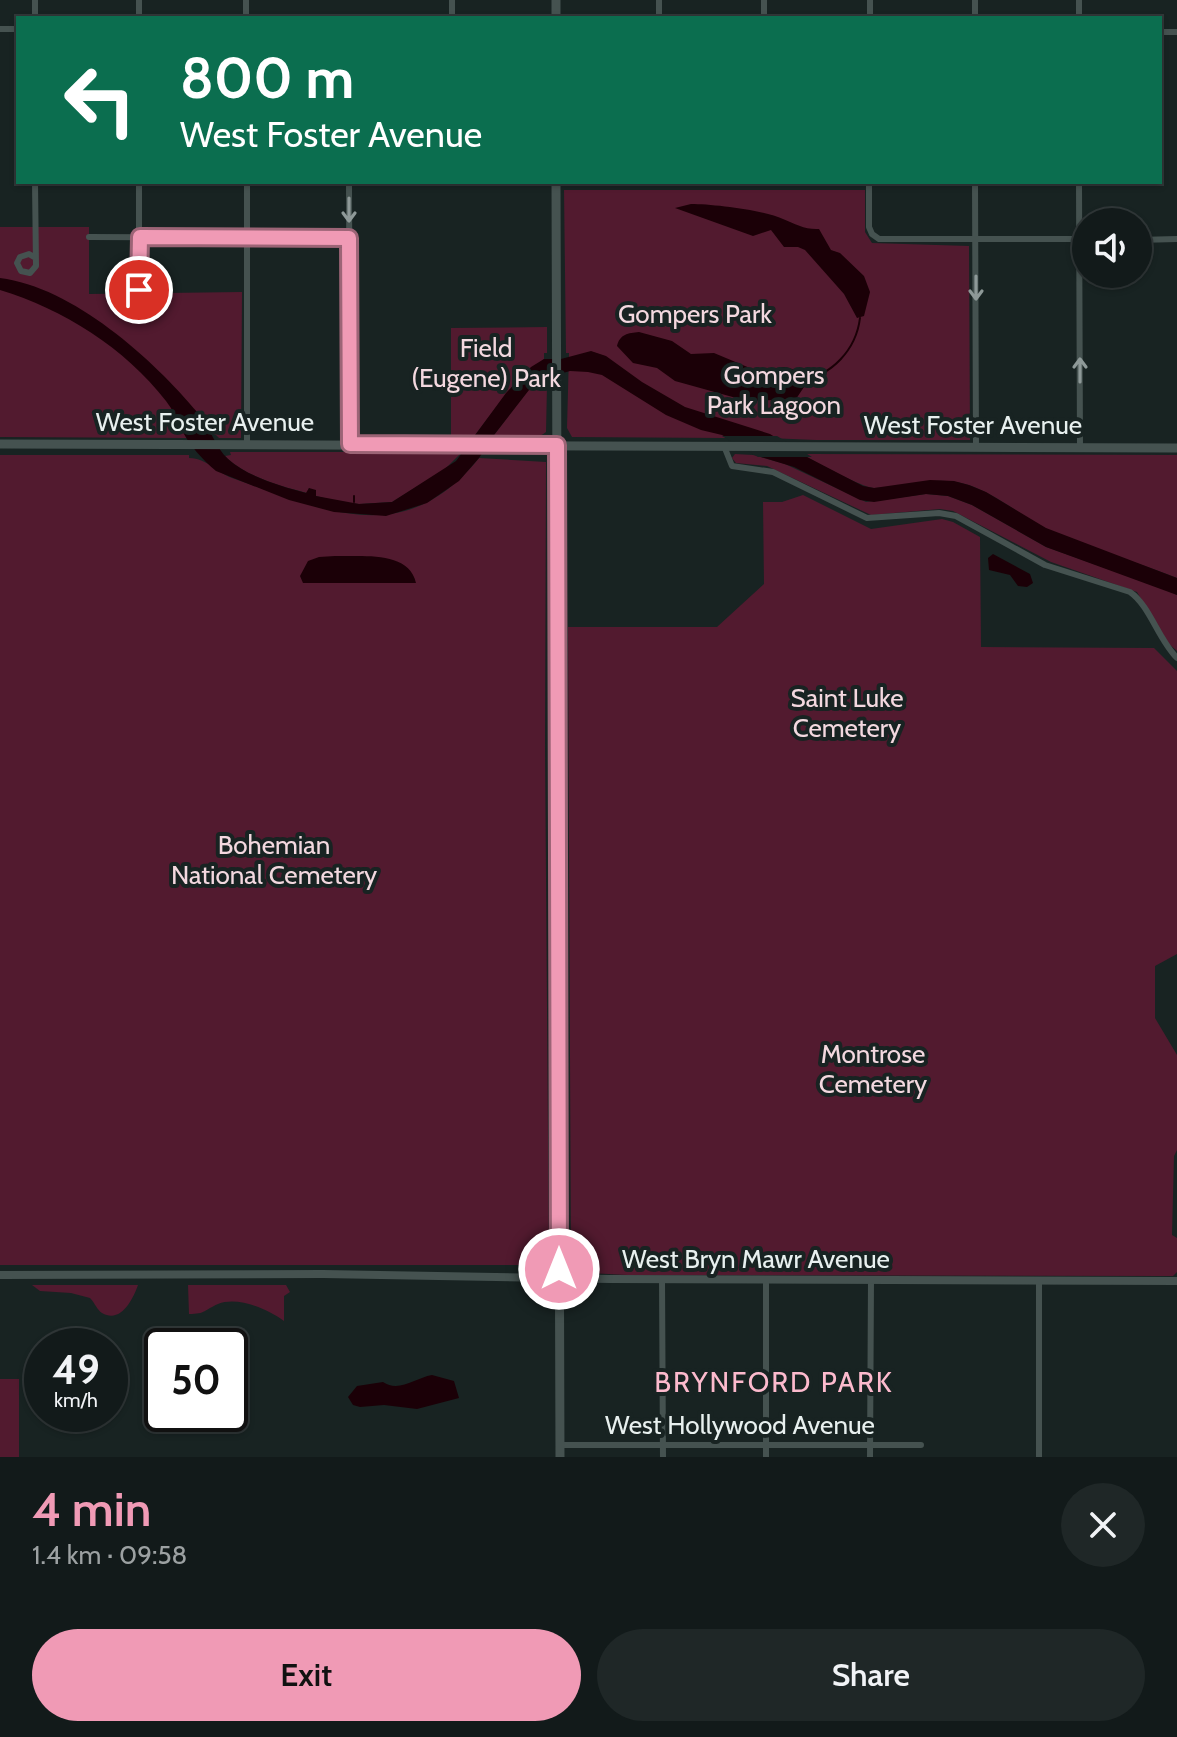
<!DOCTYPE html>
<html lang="en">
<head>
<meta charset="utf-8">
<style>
	:root { --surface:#121a1a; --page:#1f2727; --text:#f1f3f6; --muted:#9ca1a2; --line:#313839; --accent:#f09ab5 }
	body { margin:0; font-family:Cabin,sans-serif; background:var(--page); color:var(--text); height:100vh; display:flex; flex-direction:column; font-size:30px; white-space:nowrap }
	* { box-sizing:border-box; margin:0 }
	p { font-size:26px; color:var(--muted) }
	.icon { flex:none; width:44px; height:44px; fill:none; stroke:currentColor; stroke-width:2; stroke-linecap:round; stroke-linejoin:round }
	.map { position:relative; height:1457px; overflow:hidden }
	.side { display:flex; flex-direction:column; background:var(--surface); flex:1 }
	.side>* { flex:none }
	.banner { position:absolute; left:16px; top:16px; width:1146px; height:168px; border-radius:0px; box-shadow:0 2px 6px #0004,0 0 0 2px var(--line); background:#0b6e4f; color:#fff; overflow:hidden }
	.controls { position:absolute; left:1072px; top:208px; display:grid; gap:16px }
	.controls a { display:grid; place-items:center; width:80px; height:80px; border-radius:50%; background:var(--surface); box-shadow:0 2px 6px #0004,0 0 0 2px var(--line); font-size:40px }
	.speed { position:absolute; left:24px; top:1328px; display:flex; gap:16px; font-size:40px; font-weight:700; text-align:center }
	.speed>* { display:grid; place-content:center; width:104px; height:104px; border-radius:50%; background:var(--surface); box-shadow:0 2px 6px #0004,0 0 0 2px var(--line); line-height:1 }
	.speed small { font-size:20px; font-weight:400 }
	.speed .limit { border:4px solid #111; border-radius:12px; background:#fff; color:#111 }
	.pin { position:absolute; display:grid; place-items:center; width:68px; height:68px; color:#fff; margin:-34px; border:4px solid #fff; border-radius:50%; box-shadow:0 2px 8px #0007 }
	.me { position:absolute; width:88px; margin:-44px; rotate:0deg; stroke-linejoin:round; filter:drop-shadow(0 0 6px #0008) }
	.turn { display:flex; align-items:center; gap:28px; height:168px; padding:0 32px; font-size:36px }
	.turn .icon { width:104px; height:104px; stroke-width:2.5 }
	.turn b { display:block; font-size:56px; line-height:68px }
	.round { display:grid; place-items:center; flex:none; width:84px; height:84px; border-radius:42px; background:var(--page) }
	.overview { display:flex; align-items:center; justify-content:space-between; height:136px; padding:0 32px }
	h1 { font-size:48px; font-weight:600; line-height:60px; color:var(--accent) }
	.primary-button { display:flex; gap:16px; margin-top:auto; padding:16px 32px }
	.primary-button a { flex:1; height:92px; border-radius:48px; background:var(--accent); color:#111; font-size:32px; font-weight:600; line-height:92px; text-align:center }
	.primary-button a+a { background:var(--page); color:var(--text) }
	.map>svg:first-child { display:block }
	.green { fill:#521a2f }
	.water { fill:#1b0007 }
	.pier { fill:#182322 }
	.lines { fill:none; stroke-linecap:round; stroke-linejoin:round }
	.stream { stroke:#1b0007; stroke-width:2 }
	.minor { stroke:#455250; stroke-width:6 }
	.tertiary { stroke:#455250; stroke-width:8 }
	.secondary { stroke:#455250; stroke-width:9 }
	.oneway { stroke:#8e9998 }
	.route-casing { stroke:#9c6476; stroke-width:20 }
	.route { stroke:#f09ab5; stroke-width:14 }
	.labels { text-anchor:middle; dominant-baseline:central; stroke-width:8; stroke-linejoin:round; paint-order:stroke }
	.park-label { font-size:26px; fill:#f3d8df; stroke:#182322 }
	.street-label { font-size:26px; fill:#e8f0ef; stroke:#182322 }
	.neighbourhood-label { font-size:28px; letter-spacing:2px; fill:#fcbacd; stroke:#182322 }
</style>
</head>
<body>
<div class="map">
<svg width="1177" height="1457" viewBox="0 0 1177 1457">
	<rect width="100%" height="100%" fill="#182322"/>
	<!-- green -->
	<path class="green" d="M564 190H865V232L872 243 969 246 970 440H816L724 436 726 438 572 437 567 428 569 353H566Z
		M0 227H89V294L242 292 241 438H219L216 435H185L187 438 0 437Z
		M547 327V353H544V359L514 384 472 439H451V328Z
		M544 377 547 385 546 432C536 441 517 439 504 439L505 435H494L529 389Z
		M230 452H462L444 470 392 502 359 504 340 502 316 496 309 488 307 493C280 486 244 476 225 456L231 455Z
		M735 454 753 455 785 464 866 502 926 494 948 496 972 505 1046 547 1164 589 1177 595V651L1168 643 1137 592 1051 562 953 511 940 509 871 515 767 466 736 463 732 458Z
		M806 454 1177 455V578C1134 561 1087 548 1045 528 1018 514 994 492 965 484 933 475 905 488 874 488 861 487 821 465 807 457H811Z
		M0 455H189V458C208 459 215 471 232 478 325 510 404 551 479 458L546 462 545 747 549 1265H0Z
		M803 495 871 529 942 519 953 522 980 537 981 647 1154 648 1177 671V954L1155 966V1018L1177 1055V1150L1174 1156 1172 1235 1177 1238V1272L1173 1276 627 1275 571 1272 568 627H717L764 584 763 502H782Z
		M32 1285H138C133 1299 121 1324 102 1313 97 1310 95 1303 90 1298L71 1293 40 1291Z
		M188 1285H286L290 1292 284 1296V1321C267 1309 238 1296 218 1304 204 1310 206 1314 189 1314Z
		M0 1379H19V1457H0Z"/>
	<!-- water -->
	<path class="water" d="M691 204C713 204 763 210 783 219 795 224 806 230 819 229L831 250 840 253 864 276 870 292 864 316 857 318 844 294 805 250 798 247H784L771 230 753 236 675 208Z
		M0 278C73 287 153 359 198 413 210 427 215 447 228 459 248 477 281 486 306 493L309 488 316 490V496L359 504 392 502 456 461 506 393 531 367 544 359H561L591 351 606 356 642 382 685 407 770 434 807 457 863 486 874 488 930 480 954 481 969 485 986 492 1046 528 1177 578V595L1046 547 972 505 948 496 926 494 874 502 860 500 794 467 761 457 722 435 701 430 666 415 602 375 588 372 570 371 536 381 494 435 479 458 459 481 427 503 386 516 334 512 289 500 216 471C203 460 188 444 181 428 177 419 173 410 166 401 125 348 63 309 0 290Z
		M639 332 672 341 691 354 714 353 757 371 785 367 792 369 797 372 804 387 796 399 747 401 675 381 657 368 633 363 617 346C620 334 628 333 639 332Z
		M993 554 1030 574 1033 583 1027 587 1018 586 1010 575 989 570 988 558Z
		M335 556C360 557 409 550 416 583H303L300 576 308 561 319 557Z
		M432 1375 454 1381 459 1398 417 1409 384 1405 360 1407 353 1405 348 1397 357 1386 383 1382C399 1393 415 1378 432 1375Z"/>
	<!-- pier -->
	<path class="pier" d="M722 436H777L812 457H758Z"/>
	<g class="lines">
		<!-- stream -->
		<path class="stream" d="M801 381C832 375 856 350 860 318
			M354 502V496"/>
		<!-- minor -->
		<path class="minor" d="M35 0V18
			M139 0V18
			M246 0V18
			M452 0V18
			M764 0V18
			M870 0V18
			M975 0V18
			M1079 0V18
			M659 18V0
			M0 29H18
			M1160 32H1177
			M247 182V445
			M349 182 350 444
			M869 182V227L872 234 879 239H1086
			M975 182 976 447
			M1079 182 1080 448
			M89 237 349 238
			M1138 240 1177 239
			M34 257 29 254 20 257 17 263 21 271 30 273 36 266 35 182
			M139 290V182
			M724 446 732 466 773 472 867 518 939 513 956 516 1045 565 1130 592C1150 606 1158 639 1177 658
			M662 1279 663 1457
			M766 1280V1457
			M560 1445H921
			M870 1457 871 1280
			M1039 1457V1280"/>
		<!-- tertiary -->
		<path class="tertiary" d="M0 1275 323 1274 610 1279 1177 1281"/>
		<!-- secondary -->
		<path class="secondary" d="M556 0V18
			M556 182 560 1457
			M0 444 1177 448"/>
	</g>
	<!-- one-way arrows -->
	<defs><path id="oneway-shaft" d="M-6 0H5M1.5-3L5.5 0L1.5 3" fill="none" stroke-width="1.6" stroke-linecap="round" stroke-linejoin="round" transform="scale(2)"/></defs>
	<g class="oneway">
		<use href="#oneway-shaft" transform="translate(349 210) rotate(90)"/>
		<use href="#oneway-shaft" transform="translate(976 288) rotate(90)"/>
		<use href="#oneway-shaft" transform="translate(1080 370) rotate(-90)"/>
	</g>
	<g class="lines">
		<!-- route casing -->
		<g class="route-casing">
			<path id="route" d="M139 290 140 237 349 238 350 444 557 445 559 1269"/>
		</g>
		<!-- route -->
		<use href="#route" class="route"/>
	</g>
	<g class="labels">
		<!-- park labels -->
		<g class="park-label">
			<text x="695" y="314">Gompers Park</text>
			<text x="486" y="348">Field<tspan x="486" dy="30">(Eugene) Park</tspan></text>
			<text x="774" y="375">Gompers<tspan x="774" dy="30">Park Lagoon</tspan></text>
			<text x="847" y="698">Saint Luke<tspan x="847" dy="30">Cemetery</tspan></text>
			<text x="274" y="845">Bohemian<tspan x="274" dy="30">National Cemetery</tspan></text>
			<text x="873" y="1054">Montrose<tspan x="873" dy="30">Cemetery</tspan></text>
		</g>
		<!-- street labels -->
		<g class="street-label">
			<text x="205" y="422">West Foster Avenue</text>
			<text x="973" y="425">West Foster Avenue</text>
			<text x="756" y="1259">West Bryn Mawr Avenue</text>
			<text x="740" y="1425">West Hollywood Avenue</text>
		</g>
		<!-- neighbourhood labels -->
		<g class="neighbourhood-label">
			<text x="774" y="1382">BRYNFORD PARK</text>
		</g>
	</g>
</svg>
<div class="controls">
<a><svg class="icon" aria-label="sound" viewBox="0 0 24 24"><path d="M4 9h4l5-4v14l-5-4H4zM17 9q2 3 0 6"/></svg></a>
</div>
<div class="speed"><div>49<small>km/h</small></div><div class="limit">50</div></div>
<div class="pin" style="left:139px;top:290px;background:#d93025"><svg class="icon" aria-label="arrive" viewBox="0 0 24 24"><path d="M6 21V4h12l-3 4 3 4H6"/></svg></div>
<svg class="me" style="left:559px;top:1269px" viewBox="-20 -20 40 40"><circle r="17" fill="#f09ab5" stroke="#fff" stroke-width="3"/><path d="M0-11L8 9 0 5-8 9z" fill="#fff"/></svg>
<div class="banner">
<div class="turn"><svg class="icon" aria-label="left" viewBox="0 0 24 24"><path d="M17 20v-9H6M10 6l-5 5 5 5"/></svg><div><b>800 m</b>West Foster Avenue</div></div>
</div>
</div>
<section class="side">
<div class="overview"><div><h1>4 min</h1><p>1.4 km · 09:58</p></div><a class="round"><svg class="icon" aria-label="close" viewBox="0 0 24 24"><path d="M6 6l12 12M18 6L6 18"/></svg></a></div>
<div class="primary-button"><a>Exit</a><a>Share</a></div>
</section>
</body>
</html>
